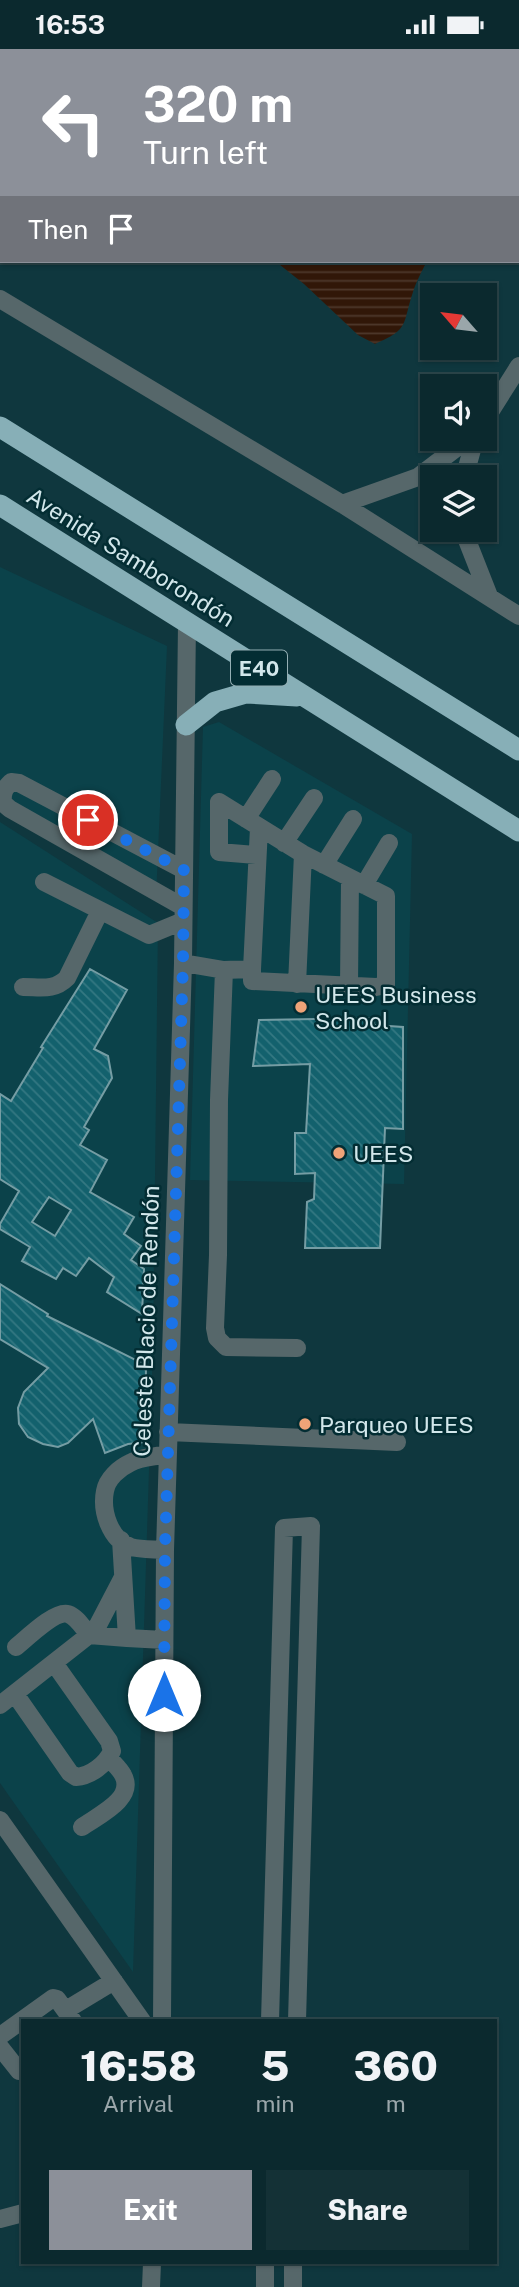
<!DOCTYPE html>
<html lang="en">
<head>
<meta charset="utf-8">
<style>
	:root { --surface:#0b292e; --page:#143136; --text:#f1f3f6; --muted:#9aa6aa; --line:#2b454a; --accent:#8c9099 }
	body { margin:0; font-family:"Public Sans",sans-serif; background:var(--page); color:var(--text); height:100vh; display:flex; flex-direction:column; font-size:26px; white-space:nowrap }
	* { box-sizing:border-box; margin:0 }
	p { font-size:23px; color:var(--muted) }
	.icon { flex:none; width:38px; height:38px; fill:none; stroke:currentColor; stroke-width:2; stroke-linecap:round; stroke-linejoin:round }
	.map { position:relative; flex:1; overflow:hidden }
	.drawer { position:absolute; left:21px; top:1970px; width:476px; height:245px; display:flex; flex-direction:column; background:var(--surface); border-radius:0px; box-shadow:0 2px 5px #0004,0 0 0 2px var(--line) }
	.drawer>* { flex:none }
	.top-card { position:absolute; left:0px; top:0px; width:520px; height:214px; box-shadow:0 2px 5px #0004,0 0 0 2px var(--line); background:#8c9099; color:#fff; overflow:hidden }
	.needle { width:46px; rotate:298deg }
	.buttons { position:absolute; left:420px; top:234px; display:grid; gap:14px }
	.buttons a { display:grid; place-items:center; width:77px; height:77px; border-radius:0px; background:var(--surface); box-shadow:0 2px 5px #0004,0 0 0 2px var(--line); font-size:35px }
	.pin { position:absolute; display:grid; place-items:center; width:60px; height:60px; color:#fff; margin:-30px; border:4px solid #fff; border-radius:50%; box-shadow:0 2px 7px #0007 }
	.me { position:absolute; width:77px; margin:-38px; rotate:0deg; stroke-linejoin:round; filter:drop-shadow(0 0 5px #0008) }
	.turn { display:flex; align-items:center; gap:24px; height:147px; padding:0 28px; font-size:32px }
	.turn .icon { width:91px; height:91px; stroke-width:2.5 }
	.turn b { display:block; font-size:49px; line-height:60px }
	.then { display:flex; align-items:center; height:66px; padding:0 28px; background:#0003; gap:14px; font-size:26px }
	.eta { display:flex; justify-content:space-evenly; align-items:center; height:119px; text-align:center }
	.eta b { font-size:42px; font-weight:800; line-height:49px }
	.action { display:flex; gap:14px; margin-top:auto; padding:14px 28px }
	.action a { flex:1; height:80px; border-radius:0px; background:var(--accent); color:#fff; font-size:28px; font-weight:800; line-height:80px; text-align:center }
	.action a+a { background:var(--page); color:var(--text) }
	.status { display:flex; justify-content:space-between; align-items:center; height:49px; padding:0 35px; background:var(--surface); direction:ltr }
	.status svg { height:19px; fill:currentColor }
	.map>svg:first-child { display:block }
	.built { fill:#0b424a }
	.water { fill:url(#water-rules) }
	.building { fill:url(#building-back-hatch); stroke:#759da4; stroke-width:2; fill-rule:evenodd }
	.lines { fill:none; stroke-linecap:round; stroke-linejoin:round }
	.minor { stroke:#56676a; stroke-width:18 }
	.highway { stroke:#87afb7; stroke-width:21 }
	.route { stroke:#1a73e8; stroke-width:12; stroke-dasharray:0 21.6 }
	.poi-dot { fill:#efa378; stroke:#032d33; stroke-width:2.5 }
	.labels { text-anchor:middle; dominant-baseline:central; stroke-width:5; stroke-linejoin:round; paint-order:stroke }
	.shield { fill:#032d33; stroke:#94afb4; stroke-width:2 }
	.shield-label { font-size:21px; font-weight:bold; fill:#d2e7eb }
	.street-label { font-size:23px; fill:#d2e7eb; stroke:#032d33 }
	.poi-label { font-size:23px; fill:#d2e7eb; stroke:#032d33; text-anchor:start }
</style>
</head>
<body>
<div class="status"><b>16:53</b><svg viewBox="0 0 49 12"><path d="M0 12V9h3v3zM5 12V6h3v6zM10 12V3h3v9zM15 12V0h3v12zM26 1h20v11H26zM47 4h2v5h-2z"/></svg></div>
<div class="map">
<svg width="519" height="2238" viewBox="0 0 519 2238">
	<defs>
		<pattern id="water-rules" width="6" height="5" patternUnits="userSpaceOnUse" patternTransform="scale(1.75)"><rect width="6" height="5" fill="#311708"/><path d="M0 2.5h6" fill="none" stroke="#4e392c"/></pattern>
		<pattern id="building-back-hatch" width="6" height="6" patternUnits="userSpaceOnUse" patternTransform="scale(1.75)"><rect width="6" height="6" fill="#13616d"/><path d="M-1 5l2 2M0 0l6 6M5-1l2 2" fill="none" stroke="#347882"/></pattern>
	</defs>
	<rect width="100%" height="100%" fill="#0f373e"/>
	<!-- built -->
	<path class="built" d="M0 518 167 597 156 849 0 749Z
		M219 673 412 785 404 1135 190 1131 203 678Z
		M0 773 158 874 153 1295 133 1923 0 1734Z"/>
	<!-- water -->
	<path class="water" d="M275 212H427C422 222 416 233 413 243 402 276 410 280 375 295L358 286 304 235Z"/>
	<!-- building -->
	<path class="building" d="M90 920 127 941 94 1000 108 1007 112 1029 84 1078 89 1081 80 1096 107 1111 90 1143 134 1168 124 1185 141 1197 131 1211 144 1220 142 1265 107 1243 114 1228 89 1209 76 1227 63 1219 56 1230 22 1212 30 1198 0 1180V1175L19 1142 0 1130V1045L11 1052 43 999 41 998ZM49 1148 71 1161 55 1187 32 1173Z
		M374 969V976L403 978V1080L385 1079 380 1199H305L307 1153 314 1150 315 1124 295 1125V1084H306L310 1015 253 1017 259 971Z
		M0 1235 48 1265 47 1267 146 1316 145 1393 128 1395 105 1404 93 1370 68 1394 58 1398 43 1395 28 1388 19 1375 18 1359 24 1343 48 1319 0 1290Z"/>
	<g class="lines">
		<!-- minor -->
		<path class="minor" d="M65 2 66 0
			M96 2 97 0
			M0 101 2 99
			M0 161 2 158
			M0 250 342 455 519 567
			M485 371 519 317
			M464 429 475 390
			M342 455 418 428 468 390
			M463 481 489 547
			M219 753 303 805 386 847V936L376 938 252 932V920
			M219 753V803L256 806
			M246 770 272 730
			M284 794 314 749
			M324 816 353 770
			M44 833 149 886 183 872
			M364 836 389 794
			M183 858 10 760 3 754C2 744 4 740 11 733L19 734 184 821
			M183 914 224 921 252 920 259 779
			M224 921 219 1051 218 1206 215 1279 217 1289 226 1298 297 1299
			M297 935 303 805
			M349 937 350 829
			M23 938C41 938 54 942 67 929L100 862
			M168 1383 397 1393
			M121 1491 127 1589 164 1591
			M165 1501C155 1500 141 1501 131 1498 110 1491 101 1462 105 1442 107 1430 119 1419 130 1414 140 1408 156 1408 167 1405
			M16 1598C26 1590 55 1561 68 1565 77 1568 83 1579 89 1586L127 1589
			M15 1645 70 1724 76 1728C91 1727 106 1715 112 1702L109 1692 54 1614
			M0 1656 89 1586 98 1576 122 1530
			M0 1771 142 1972
			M82 1778C97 1767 136 1750 123 1726 120 1720 113 1714 109 1709
			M66 1961 114 1932
			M162 1972 165 1501 183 914 187 573
			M270 1972 284 1479 311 1477 297 1972
			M0 1987 53 1949 57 1950 73 1972
			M0 1998 19 2022H23
			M0 2170 23 2164
			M151 2238 152 2214
			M265 2238V2214
			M293 2238V2214"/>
		<!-- highway -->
		<path class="highway" d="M0 378 519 701
			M0 456 519 782
			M186 676 215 653 246 644 297 647"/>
	</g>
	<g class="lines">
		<!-- route -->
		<path class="route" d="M88 771 184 821 183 914 165 1501 164 1646"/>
	</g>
	<!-- markers -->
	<g class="poi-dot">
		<circle cx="301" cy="958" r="7"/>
		<circle cx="339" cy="1104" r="7"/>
		<circle cx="305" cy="1375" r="7"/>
	</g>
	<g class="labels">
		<!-- shield labels -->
		<rect class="shield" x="231" y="601.5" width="56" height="35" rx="5"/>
		<g class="shield-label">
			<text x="259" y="619">E40</text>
		</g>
		<!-- street labels -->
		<g class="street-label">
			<text transform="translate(131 508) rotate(32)">Avenida Samborondón</text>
			<text transform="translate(146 1272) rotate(-88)">Celeste Blacio de Rendón</text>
		</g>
		<!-- poi labels -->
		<g class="poi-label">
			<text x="315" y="945">UEES Business<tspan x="315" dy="26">School</tspan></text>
			<text x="353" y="1104">UEES</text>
			<text x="319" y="1375">Parqueo UEES</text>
		</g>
	</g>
</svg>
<div class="buttons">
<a><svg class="needle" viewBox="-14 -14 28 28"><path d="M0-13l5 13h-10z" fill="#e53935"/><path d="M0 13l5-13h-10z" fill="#9aa6aa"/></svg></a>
<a><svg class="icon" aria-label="sound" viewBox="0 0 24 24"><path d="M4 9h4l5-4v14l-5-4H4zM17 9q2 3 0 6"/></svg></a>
<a><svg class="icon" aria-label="layers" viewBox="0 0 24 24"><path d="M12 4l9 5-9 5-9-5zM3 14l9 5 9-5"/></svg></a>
</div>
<div class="pin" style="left:88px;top:771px;background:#d93025"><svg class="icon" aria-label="arrive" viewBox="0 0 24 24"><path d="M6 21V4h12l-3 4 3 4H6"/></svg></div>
<svg class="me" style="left:164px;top:1646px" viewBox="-20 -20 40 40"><circle r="19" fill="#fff"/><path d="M0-13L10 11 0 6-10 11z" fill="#1a73e8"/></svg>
<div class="top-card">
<div class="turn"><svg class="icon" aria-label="left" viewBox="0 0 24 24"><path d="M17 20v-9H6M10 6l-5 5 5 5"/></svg><div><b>320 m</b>Turn left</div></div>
<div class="then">Then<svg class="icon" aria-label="arrive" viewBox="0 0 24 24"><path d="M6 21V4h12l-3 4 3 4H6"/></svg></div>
</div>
<section class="drawer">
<div class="eta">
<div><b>16:58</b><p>Arrival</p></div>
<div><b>5</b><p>min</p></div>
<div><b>360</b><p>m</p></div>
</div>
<div class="action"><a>Exit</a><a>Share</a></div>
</section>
</div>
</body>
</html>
